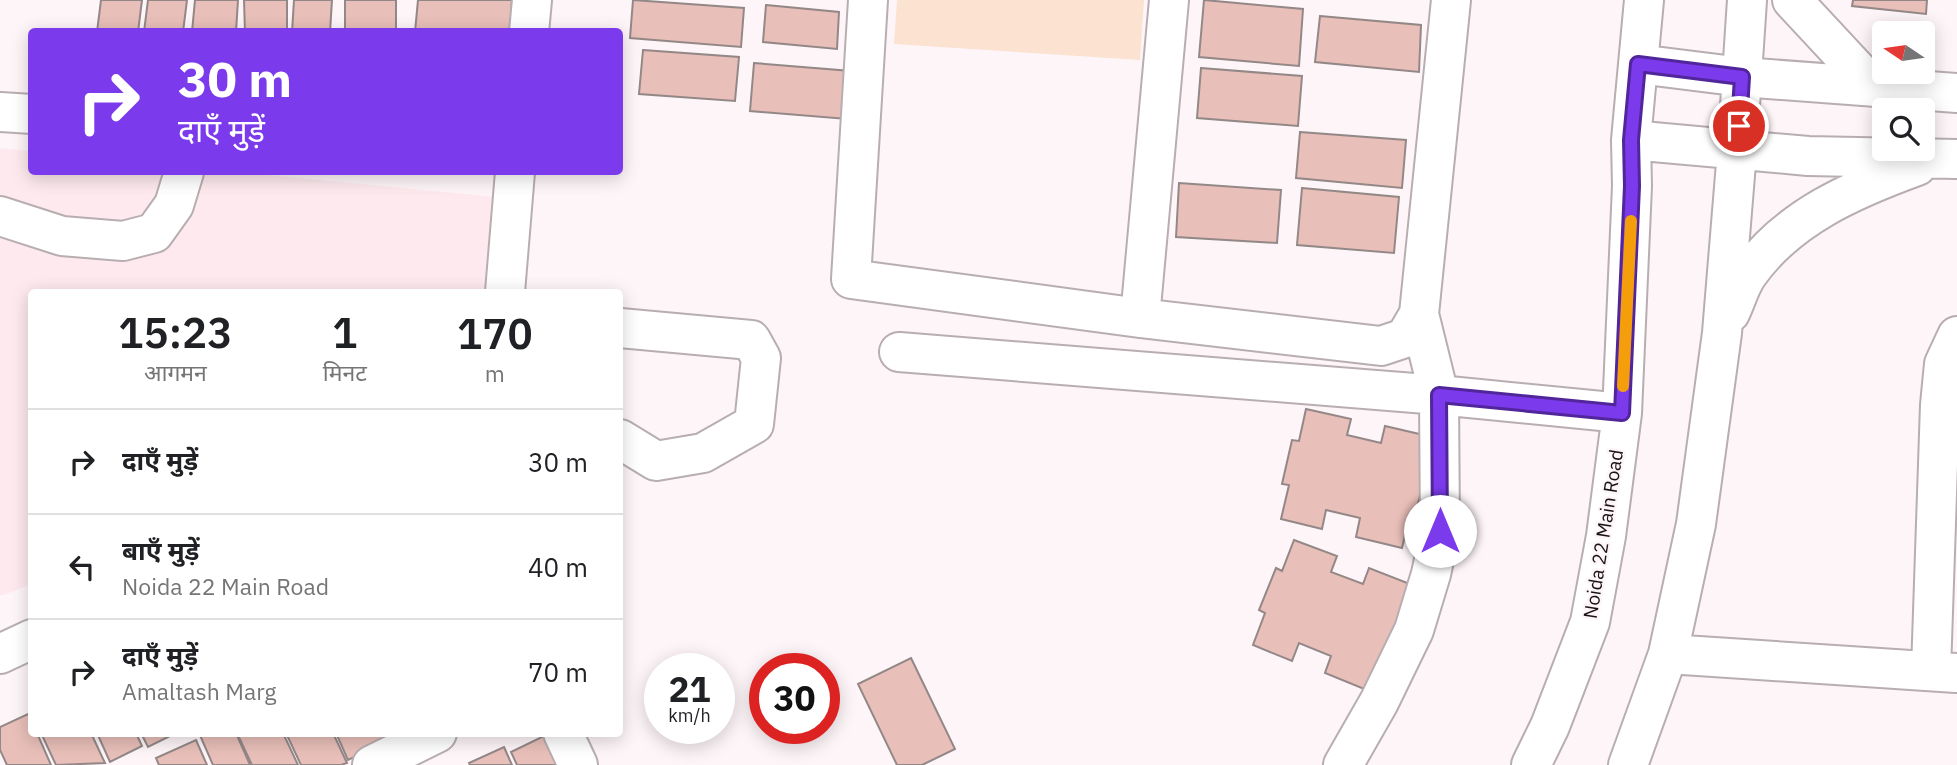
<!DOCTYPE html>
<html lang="hi">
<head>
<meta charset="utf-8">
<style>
	:root { --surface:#fff; --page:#f2f2f2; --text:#202124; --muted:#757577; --line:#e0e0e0 }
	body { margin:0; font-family:"IBM Plex Sans","Noto Sans Devanagari",sans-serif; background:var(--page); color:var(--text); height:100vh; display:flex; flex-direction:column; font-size:26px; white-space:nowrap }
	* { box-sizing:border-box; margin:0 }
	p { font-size:23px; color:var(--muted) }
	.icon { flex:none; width:38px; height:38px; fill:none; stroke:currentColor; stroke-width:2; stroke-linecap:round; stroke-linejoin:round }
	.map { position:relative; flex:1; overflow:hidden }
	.side { position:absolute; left:28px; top:289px; width:595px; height:448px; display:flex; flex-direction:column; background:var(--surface); border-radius:7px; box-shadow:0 4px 18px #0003 }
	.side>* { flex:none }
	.banner { position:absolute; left:28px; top:28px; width:595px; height:147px; border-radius:7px; box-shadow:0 4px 18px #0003; background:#7c3aed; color:#fff; overflow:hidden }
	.needle { width:46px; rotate:283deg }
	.buttons { position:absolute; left:1872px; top:21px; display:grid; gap:14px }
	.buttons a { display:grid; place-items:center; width:63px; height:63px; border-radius:7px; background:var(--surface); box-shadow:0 4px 18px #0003; font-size:35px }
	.speed { position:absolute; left:644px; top:653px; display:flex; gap:14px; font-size:35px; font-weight:700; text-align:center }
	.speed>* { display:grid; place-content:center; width:91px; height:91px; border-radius:50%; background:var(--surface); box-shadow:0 4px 18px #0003; line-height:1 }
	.speed small { font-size:18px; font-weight:400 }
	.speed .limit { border:10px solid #d22; background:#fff; color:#111 }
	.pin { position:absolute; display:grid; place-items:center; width:60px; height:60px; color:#fff; margin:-30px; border:4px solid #fff; border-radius:50%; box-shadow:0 2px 7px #0007 }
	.me { position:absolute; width:77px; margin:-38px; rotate:0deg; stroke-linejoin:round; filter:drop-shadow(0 0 5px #0008) }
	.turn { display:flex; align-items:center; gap:24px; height:147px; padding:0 35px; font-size:32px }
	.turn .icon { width:91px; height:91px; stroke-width:2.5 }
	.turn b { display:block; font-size:49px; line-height:60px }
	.eta { display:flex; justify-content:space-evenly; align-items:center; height:119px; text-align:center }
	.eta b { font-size:42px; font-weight:600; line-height:49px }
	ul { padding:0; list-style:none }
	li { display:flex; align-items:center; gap:21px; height:105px; padding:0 35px; border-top:2px solid var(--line) }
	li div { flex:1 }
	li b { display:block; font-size:26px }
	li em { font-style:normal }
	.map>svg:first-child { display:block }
	.built { fill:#fde9ee }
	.green { fill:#fbe2d1 }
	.building { fill:#e9bfb9; stroke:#938887; stroke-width:2 }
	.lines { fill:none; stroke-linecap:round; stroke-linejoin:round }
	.minor-casing { stroke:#b8aeb1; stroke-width:42 }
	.minor { stroke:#fff; stroke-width:38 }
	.route-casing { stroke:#51269a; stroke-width:18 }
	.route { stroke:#7c3aed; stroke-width:12 }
	.slow { stroke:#f59e0b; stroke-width:12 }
	.labels { text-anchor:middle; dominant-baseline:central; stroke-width:5; stroke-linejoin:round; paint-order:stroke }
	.street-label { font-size:19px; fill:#181415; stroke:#fef5f8 }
</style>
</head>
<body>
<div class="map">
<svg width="1957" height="765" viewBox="0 0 1957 765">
	<rect width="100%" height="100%" fill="#fef5f8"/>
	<!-- built -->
	<path class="built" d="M0 148 31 151 32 172H237L497 197 485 292H32L31 584 4 595H0Z"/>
	<!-- green -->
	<path class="green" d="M897 0H1144L1140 60 894 44Z"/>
	<!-- building -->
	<path class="building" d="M101 0H142L138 32H97Z
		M148 0H187L183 32H144Z
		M195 0H238L236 32H192Z
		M244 0H287V32H245Z
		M294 0H332L330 32H292Z
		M345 0H396V32H345Z
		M418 0H512L510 32H415Z
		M633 0 744 8 741 47 630 38Z
		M1204 0 1303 9 1299 66 1199 57Z
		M1853 0H1927L1926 14 1852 6Z
		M766 5 839 12 837 49 763 42Z
		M1320 16 1421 25 1419 72 1315 62Z
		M643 50 739 57 735 101 639 94Z
		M754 63 851 71 847 119 750 111Z
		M1201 68 1302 76 1298 126 1197 118Z
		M1300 132 1406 140 1402 188 1296 178Z
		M1179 183 1281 190 1277 243 1176 237Z
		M1302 188 1399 197 1394 253 1297 245Z
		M1306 409 1351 419 1347 435 1381 443 1385 426 1428 436 1420 473 1425 475 1415 516 1410 515 1402 548 1356 537 1360 518 1326 510 1322 529 1281 519 1289 485 1282 484 1292 440 1299 441Z
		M1294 540 1337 556 1331 572 1363 584 1369 568 1410 584 1397 620 1402 622 1369 691 1325 673 1331 656 1299 643 1292 661 1253 645 1265 613 1259 610 1276 568 1282 571Z
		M911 658 955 749 922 765H897L858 684Z
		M28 714 32 722V733H37L51 765H7L0 750V727Z
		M41 733H91L105 763 56 765Z
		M97 733H136L142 746 110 762Z
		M141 733H176L148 747Z
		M199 733H236L250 765H213Z
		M237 733H283L298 765H252Z
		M286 733H333L347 763 341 765H301Z
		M336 733H381L385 743 348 760Z
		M550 733 566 765H517L511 752Z
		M196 740 207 765H159L156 758Z
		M504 747 512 765H470L469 763Z"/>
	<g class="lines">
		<!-- minor casing -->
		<g class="minor-casing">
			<path id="minor" d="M868 0 851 279 1140 318 1381 346 1405 338 1419 314 1451 0
				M1792 0 1873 87
				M529 32 532 0
				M1638 64 1742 77 1957 93
				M0 112 32 114
				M1631 140 1808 156 1957 159
				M0 216 62 236 123 241 154 233 174 205 184 172
				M505 292 515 172
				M1730 313C1736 301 1740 285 1748 274 1788 217 1854 189 1917 166
				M1419 314 1439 395 1622 413
				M1140 318 1169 0
				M620 328 751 340 761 358 754 424 703 453 656 461 620 439
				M899 352 1439 395 1440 532 1431 574 1414 630 1379 702 1343 765
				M0 654 32 639
				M1668 654 1956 673
				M1931 671 1940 405 1944 364 1957 336
				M563 733 578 765
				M372 765 437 733
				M1531 765 1550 726 1590 622 1606 536 1622 413 1632 186 1631 140 1644 0
				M1628 765 1668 654 1696 524 1722 333 1737 151 1747 0"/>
		</g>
		<!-- minor -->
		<use href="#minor" class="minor"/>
	</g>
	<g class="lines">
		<!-- route casing -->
		<g class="route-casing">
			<path id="route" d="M1440 531 1439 395 1622 413 1632 186 1631 140 1638 64 1742 77 1739 126"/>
		</g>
		<!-- route -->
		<use href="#route" class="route"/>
		<!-- slow -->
		<path class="slow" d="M1623 386 1631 221"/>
	</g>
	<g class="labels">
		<!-- street labels -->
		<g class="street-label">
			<text transform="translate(1603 534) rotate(-81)">Noida 22 Main Road</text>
		</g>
	</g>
</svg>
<div class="buttons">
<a><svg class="needle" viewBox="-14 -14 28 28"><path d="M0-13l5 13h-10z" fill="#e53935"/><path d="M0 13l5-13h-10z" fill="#757577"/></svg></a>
<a><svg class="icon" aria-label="search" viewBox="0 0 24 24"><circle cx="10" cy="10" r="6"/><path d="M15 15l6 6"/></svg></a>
</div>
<div class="speed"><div>21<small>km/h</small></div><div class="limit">30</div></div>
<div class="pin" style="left:1739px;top:126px;background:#d93025"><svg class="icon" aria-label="arrive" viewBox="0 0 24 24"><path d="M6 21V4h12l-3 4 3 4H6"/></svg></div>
<svg class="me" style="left:1440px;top:531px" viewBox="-20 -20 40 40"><circle r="19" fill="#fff"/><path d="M0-13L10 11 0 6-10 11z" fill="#7c3aed"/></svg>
<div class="banner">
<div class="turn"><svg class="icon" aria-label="right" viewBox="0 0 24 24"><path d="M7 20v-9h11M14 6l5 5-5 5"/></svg><div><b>30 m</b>दाएँ मुड़ें</div></div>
</div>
<section class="side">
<div class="eta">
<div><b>15:23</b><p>आगमन</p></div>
<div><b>1</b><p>मिनट</p></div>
<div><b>170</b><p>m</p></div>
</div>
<ul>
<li><svg class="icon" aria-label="right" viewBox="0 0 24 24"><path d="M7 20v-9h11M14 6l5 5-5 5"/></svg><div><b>दाएँ मुड़ें</b></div><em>30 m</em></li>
<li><svg class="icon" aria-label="left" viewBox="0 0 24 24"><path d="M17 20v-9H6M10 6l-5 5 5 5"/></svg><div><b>बाएँ मुड़ें</b><p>Noida 22 Main Road</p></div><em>40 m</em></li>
<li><svg class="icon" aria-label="right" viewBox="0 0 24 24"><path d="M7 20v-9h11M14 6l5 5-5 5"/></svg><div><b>दाएँ मुड़ें</b><p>Amaltash Marg</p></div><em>70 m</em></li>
</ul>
</section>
</div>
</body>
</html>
